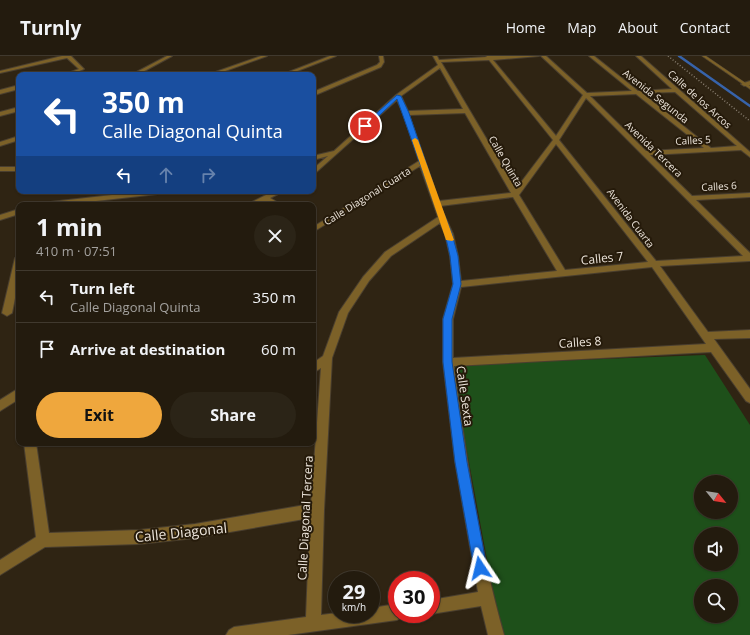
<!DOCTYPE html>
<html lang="en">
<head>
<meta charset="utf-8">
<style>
	:root { --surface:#231b0e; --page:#2b2417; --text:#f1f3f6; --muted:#a3a19e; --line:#40392e; --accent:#efa73d }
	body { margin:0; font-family:"Open Sans",sans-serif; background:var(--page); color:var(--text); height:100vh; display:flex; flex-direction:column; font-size:15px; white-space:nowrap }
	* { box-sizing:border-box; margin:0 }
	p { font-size:13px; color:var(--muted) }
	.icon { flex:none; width:22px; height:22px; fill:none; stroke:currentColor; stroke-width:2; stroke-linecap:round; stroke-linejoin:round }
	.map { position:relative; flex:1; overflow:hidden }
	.details { position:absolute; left:16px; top:146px; width:300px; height:244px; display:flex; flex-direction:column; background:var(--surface); border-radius:8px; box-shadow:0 1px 3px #0004,0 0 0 1px var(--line) }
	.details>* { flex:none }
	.hud { position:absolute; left:16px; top:16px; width:300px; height:122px; border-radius:8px; box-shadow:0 1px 3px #0004,0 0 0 1px var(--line); background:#1a4fa0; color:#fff; overflow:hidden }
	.needle { width:26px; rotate:120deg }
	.fabs { position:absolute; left:694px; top:419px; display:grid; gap:8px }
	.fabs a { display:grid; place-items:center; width:44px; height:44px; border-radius:50%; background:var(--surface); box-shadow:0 1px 3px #0004,0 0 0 1px var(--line); font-size:20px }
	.speed { position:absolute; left:328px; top:515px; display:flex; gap:8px; font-size:20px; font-weight:700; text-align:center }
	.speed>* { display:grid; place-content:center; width:52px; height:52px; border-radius:50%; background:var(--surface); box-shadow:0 1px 3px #0004,0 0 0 1px var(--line); line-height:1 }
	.speed small { font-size:10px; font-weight:400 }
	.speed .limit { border:6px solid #d22; background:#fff; color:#111 }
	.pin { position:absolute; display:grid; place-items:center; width:34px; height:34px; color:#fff; margin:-17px; border:2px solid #fff; border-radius:50%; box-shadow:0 1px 4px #0007 }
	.me { position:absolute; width:44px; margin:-22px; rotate:350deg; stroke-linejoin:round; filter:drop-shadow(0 0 3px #0008) }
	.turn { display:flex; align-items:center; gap:14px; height:84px; padding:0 20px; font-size:18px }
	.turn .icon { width:52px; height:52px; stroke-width:2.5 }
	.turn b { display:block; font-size:28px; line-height:34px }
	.lanes { display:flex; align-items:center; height:38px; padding:0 20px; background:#0003; justify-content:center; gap:20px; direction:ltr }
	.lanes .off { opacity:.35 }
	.round { display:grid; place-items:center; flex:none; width:42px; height:42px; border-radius:21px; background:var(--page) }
	.overview { display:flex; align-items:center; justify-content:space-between; height:68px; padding:0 20px }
	h1 { font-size:24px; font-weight:700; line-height:30px }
	.primary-button { display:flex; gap:8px; margin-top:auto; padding:8px 20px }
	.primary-button a { flex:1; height:46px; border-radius:24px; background:var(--accent); color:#111; font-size:16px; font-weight:700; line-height:46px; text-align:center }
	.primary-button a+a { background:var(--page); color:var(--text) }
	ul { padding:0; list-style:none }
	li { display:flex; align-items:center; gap:12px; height:52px; padding:0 20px; border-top:1px solid var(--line) }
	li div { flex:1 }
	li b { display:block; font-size:15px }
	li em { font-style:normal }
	header { display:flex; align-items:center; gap:24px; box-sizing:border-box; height:56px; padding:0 20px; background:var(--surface); border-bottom:1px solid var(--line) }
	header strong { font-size:19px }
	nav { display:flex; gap:22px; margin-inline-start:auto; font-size:14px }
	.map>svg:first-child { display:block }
	.green { fill:#1e501a; fill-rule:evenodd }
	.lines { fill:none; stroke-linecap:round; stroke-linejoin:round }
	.stream { stroke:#3763aa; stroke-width:2.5 }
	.service-casing { stroke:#4a3f2f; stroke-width:1 }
	.minor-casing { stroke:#4a3f2f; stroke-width:2 }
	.service { fill:#7c6128; fill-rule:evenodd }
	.minor { fill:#7c6128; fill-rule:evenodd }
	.rail { stroke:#897f71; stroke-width:1.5; stroke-dasharray:1 2; stroke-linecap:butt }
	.route { fill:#1a73e8; stroke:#114b97 }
	.slow { fill:#f59e0b }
	.labels { text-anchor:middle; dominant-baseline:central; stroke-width:4; stroke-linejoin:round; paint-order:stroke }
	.far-street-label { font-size:10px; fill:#ede5db; stroke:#251a0a }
	.street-label { font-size:12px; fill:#ede5db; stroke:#251a0a }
	.near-street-label { font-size:14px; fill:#ede5db; stroke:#251a0a }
</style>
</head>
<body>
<header>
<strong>Turnly</strong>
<nav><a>Home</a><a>Map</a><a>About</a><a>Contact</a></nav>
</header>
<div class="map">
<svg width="750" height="579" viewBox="0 0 750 579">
	<rect width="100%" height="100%" fill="#2f2413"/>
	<!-- green -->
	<path class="green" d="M705 299 750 369V579H501L451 309ZM701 426H731V456H701ZM701 478H731V508H701ZM701 530H731V560H701Z"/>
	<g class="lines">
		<!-- stream -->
		<path class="stream" d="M679 0 750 50"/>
		<!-- service casing -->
		<g class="service-casing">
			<path id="service" d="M702 0H706L750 30V33Z"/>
		</g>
		<!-- minor casing -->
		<g class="minor-casing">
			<path id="minor" d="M62 0H71L84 13 70 19H63L79 13 67 2 0 17V15Z
				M167 0H172L137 19H131Z
				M261 0H267L214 19H207Z
				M330 0H336L287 19H281Z
				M379 0H383L384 6 381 11 313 40V36L377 9 380 6Z
				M433 0H437L439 4 487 1 486 0H539L493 4 556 80 583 39 541 0H546L587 37 632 35 589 0H594L638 35 672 33 636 0H641L750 96V101L741 94 650 99 692 140 750 137V141L696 144 750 197V205L660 210 708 276 750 274V282L714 283 750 333V347L746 345 711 296 454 310C466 400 479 491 504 579H488L481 550 431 558H430L431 544 478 536 455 405 443 306V263L453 228 450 200 445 178 440 167 391 200 369 225 348 257 332 302 324 454 321 559 337 557 371 558V552L397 548V558H404L402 561 397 564 288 579H226L229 574 234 571 306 561 310 462 195 482 139 488 45 491 0 519V504L36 481 24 387H36L49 477 139 474 195 468 311 448 321 312 313 317V307L323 300 339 256 363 221 385 196 438 161 420 110 313 176V171L419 105 403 57 397 44 313 119V113L328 100 313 104V100L334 95 396 39 438 9ZM489 4 553 84 516 133 441 6ZM440 12 463 53 408 55 401 40ZM675 36 737 90 711 92 642 37ZM636 38 704 92 646 95 590 40ZM586 42 743 200 656 205 559 84ZM465 57 511 137 439 145 409 59ZM556 88 648 206 565 214 519 139ZM513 141 557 215 461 225 458 200 453 178 440 150ZM652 211 706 288 453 302V263L461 231Z
				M750 25V29L744 30 741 28Z
				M19 29V33L0 38V34Z
				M19 51V55L0 60V56Z
				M19 80V84L0 90V86Z
				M0 111H19V115H0Z
				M147 135H170L166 137 61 149H38L42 147Z
				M274 135H284L270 142 282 149H272L264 145 256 149H246Z
				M19 153V158L0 164V159Z
				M19 199V222L12 257 7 260 2 257 15 202Z
				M19 332V343L0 355V344Z"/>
		</g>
		<!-- service -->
		<use href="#service" class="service"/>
		<!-- minor -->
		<use href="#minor" class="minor"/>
		<!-- rail -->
		<path class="rail" d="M668 0 750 65"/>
	</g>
	<!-- route -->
	<path class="route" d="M397 39 401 40 409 57 440 148 452 178 458 200 461 228 452 263V306L467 406 487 512 485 517 480 518 476 517 474 512 455 406 443 306V263L453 228 450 200 445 178 397 43 367 71 362 70Z"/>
	<!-- slow -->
	<path class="slow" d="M415 82 418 84 454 184 452 185 446 184 412 84Z"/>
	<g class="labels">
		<!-- far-street labels -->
		<g class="far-street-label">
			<text transform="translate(656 40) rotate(38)">Avenida Segunda</text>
			<text transform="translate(700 43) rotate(42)">Calle de los Arcos</text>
			<text transform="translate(693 84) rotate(-3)">Calles 5</text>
			<text transform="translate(654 93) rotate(44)">Avenida Tercera</text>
			<text transform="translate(506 105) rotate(60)">Calle Quinta</text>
			<text transform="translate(719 130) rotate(-3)">Calles 6</text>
			<text transform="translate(367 140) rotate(-32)">Calle Diagonal Cuarta</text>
			<text transform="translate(631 162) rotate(53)">Avenida Cuarta</text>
		</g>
		<!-- street labels -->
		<g class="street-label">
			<text transform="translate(602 202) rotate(-6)">Calles 7</text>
			<text transform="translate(580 286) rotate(-4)">Calles 8</text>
			<text transform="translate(465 340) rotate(82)">Calle Sexta</text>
			<text transform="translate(305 462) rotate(-87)">Calle Diagonal Tercera</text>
		</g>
		<!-- near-street labels -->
		<g class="near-street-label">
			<text transform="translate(181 476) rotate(-6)">Calle Diagonal</text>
		</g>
	</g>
</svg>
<div class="fabs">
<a><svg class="needle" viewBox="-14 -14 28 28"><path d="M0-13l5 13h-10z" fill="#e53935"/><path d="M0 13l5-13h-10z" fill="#a3a19e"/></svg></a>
<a><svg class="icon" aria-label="sound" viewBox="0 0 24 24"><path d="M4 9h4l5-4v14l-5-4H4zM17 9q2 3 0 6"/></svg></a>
<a><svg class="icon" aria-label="search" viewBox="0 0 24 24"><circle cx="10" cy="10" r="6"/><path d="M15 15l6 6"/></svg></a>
</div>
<div class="speed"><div>29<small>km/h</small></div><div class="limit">30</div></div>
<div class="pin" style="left:365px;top:70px;background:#d93025"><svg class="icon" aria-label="arrive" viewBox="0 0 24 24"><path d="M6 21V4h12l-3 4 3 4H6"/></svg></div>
<svg class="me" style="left:480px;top:512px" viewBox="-20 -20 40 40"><path d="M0-17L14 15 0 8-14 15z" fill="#1a73e8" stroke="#fff" stroke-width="4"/></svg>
<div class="hud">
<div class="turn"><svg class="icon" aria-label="left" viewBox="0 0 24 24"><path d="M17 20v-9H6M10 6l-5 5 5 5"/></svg><div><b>350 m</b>Calle Diagonal Quinta</div></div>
<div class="lanes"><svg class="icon" aria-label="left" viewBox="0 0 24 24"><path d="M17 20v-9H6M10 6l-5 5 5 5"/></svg><svg class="icon off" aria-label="ahead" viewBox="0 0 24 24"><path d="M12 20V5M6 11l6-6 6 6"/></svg><svg class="icon off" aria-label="right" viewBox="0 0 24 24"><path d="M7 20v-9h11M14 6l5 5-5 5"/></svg></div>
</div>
<section class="details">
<div class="overview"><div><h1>1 min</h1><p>410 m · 07:51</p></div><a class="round"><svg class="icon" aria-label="close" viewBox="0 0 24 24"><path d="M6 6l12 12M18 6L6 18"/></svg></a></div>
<ul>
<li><svg class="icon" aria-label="left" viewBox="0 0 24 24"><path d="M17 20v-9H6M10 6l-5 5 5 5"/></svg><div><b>Turn left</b><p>Calle Diagonal Quinta</p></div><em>350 m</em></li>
<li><svg class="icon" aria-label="arrive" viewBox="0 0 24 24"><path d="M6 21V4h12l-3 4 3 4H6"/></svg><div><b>Arrive at destination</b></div><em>60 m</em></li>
</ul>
<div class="primary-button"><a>Exit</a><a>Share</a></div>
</section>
</div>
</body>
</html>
